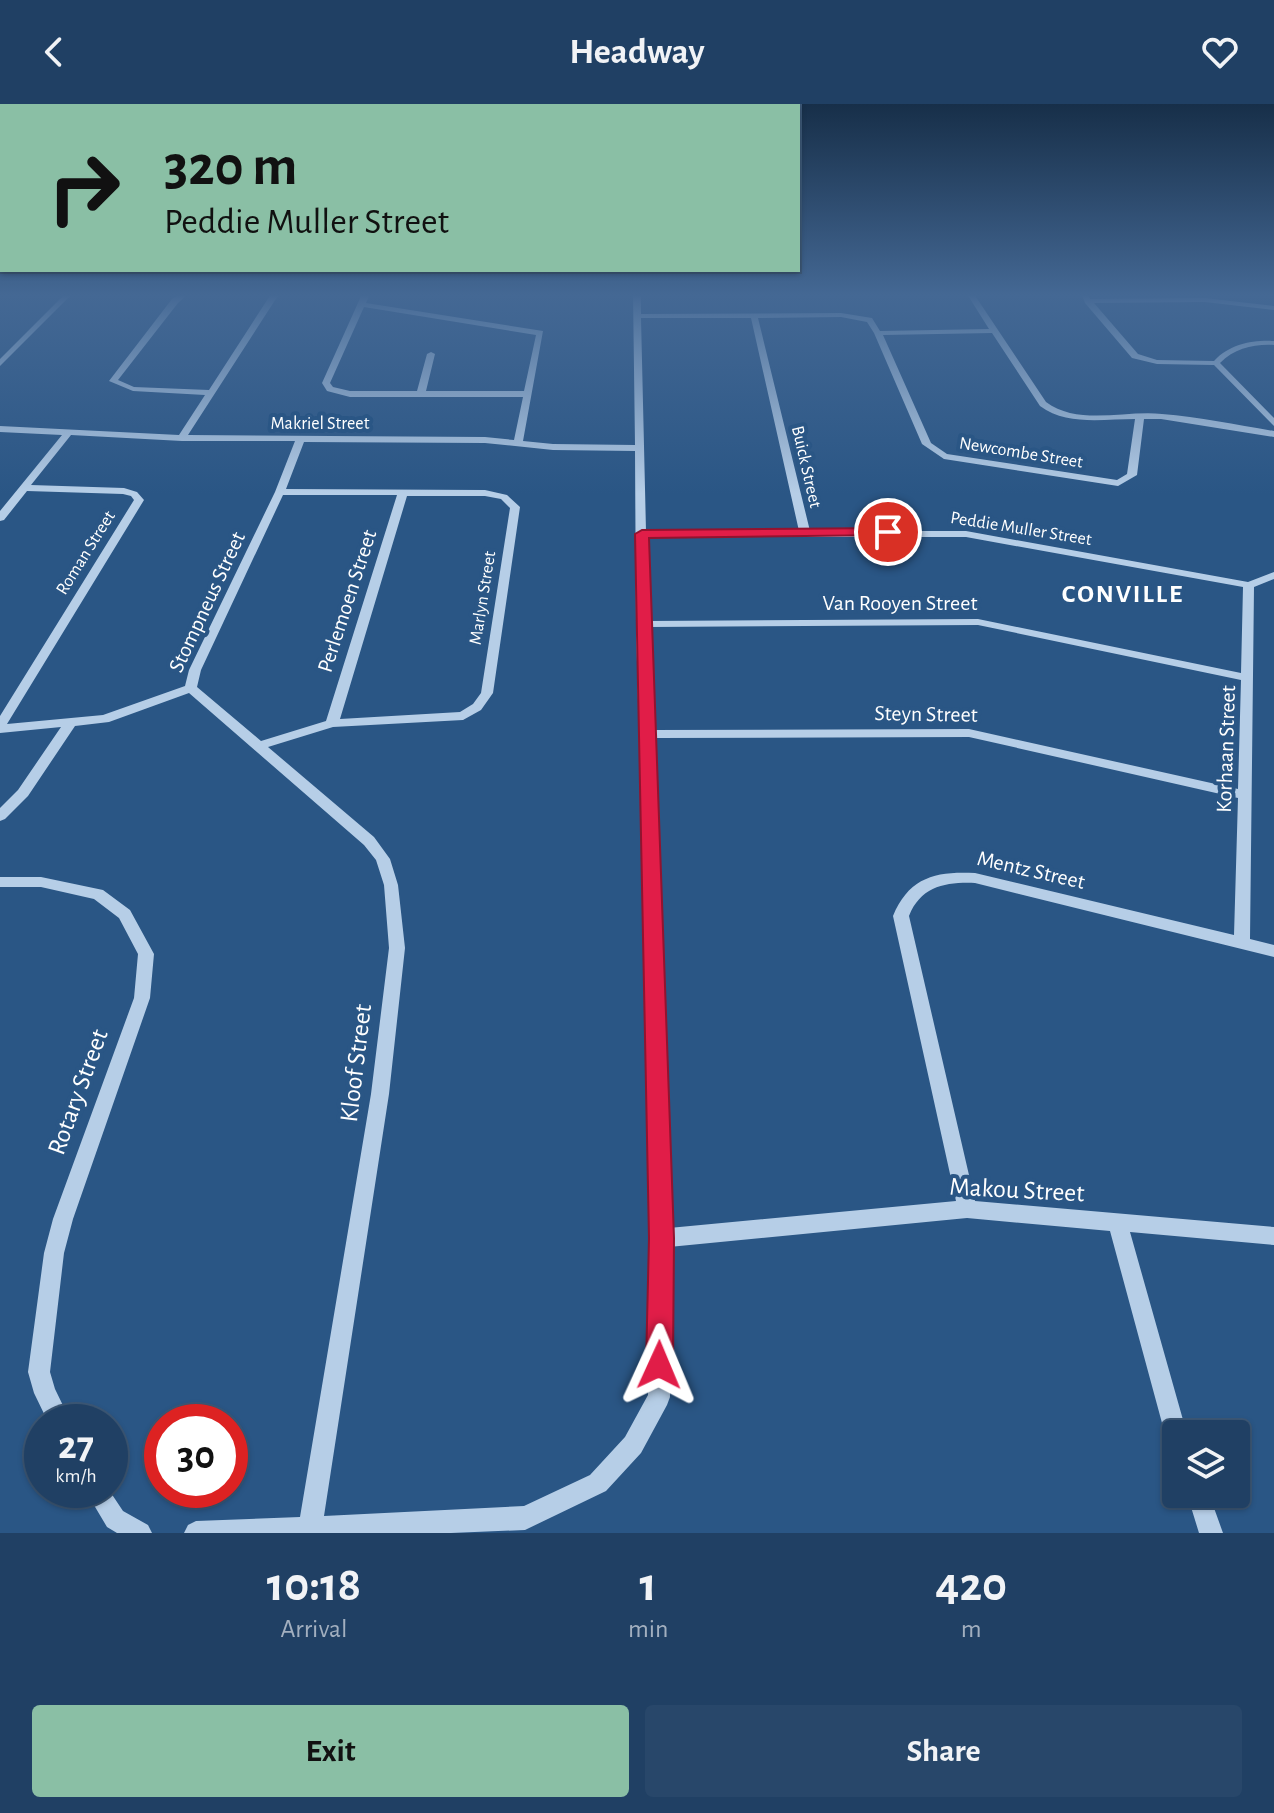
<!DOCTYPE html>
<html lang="en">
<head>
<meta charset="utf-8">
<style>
	:root { --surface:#204064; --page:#28476a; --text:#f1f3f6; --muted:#a2afbf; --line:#3d5978; --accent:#8abfa5 }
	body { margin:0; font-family:"Alegreya Sans",sans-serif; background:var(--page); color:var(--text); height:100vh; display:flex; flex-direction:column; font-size:30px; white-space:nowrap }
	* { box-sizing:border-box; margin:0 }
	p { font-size:26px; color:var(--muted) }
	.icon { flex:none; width:44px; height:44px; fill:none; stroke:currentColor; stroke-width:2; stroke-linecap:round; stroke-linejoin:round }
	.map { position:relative; height:1429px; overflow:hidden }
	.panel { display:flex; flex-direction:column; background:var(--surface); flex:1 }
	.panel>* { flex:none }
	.banner { position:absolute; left:0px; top:0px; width:800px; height:168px; box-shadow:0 2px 6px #0004,0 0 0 2px var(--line); background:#8abfa5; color:#111; overflow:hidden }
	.tools { position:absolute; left:1162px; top:1316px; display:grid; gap:16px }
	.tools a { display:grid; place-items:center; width:88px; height:88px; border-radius:8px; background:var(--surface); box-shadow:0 2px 6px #0004,0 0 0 2px var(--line); font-size:40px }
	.speed { position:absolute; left:24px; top:1300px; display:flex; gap:16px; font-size:40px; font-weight:700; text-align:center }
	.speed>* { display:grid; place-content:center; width:104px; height:104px; border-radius:50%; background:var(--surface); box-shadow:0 2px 6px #0004,0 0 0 2px var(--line); line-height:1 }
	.speed small { font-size:20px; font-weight:400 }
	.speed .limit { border:12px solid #d22; background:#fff; color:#111 }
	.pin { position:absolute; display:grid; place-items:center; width:68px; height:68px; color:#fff; margin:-34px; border:4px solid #fff; border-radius:50%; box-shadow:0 2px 8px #0007 }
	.me { position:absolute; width:88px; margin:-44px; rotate:1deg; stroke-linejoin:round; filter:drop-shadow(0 0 6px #0008) }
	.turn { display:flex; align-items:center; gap:28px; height:168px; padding:0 32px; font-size:36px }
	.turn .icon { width:104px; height:104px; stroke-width:2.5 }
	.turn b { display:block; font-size:56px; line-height:68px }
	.eta { display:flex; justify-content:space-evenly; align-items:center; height:136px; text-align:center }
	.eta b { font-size:48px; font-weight:700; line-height:56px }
	.primary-button { display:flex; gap:16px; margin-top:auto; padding:16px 32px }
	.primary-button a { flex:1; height:92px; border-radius:8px; background:var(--accent); color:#111; font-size:32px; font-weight:700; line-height:92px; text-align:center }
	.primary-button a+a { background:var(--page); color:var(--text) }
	header { display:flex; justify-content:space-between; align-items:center; height:104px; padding:0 32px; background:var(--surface); font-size:36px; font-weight:700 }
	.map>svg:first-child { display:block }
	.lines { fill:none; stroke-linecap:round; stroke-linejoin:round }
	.minor { fill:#b6cee7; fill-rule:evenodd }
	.route { fill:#e11d48; stroke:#92132f; stroke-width:2 }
	.labels { text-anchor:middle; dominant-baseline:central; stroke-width:8; stroke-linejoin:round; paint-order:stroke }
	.far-street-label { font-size:18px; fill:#fff; stroke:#2a5685 }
	.street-label { font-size:22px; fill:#fff; stroke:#2a5685 }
	.far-district-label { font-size:26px; font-weight:bold; letter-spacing:2px; fill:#fff; stroke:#2a5685 }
	.near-street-label { font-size:26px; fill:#fff; stroke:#2a5685 }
</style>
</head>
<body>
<header><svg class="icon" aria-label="back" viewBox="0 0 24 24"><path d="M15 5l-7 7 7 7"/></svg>Headway<svg class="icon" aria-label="heart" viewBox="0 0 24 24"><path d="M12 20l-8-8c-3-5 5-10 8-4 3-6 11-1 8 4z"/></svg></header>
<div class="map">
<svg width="1274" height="1429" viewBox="0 0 1274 1429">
	<rect width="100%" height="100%" fill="#2a5685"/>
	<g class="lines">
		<!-- minor -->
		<path class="minor" d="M65 190H72L0 262V255Z
			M180 190H188L178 199 118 276 134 283 209 286 271 190H279L188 331 485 333 514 336 523 293H350L327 287 322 279 362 190H370L366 199 543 227 523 337 553 340 635 341 633 190H641V210L841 209 872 214 880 227 989 225 967 190H974L1046 298C1078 322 1125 306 1162 310 1200 313 1237 321 1274 327V333L1161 315H1144L1137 371 1118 382 944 355 922 340 874 229 867 218 841 213 758 214 810 427H966L1248 478 1274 468V475L1254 483 1250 835 1274 841V853L975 779C946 778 921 782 909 812L975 1097 1274 1123V1141L1130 1128 1187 1330H1176V1341L1168 1338 1165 1330 1110 1127 967 1114 669 1143 670 1293 667 1301 641 1349 606 1387 525 1426 451 1429H184L188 1421 196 1417 300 1413 371 990 389 844 384 781 376 756 364 741 189 589 109 618 75 622 28 692 5 715 0 717V704L18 686 61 623 0 629V612L134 396 131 392 123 390 27 387 4 416 0 417V407L62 331 0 328V322L179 331 205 291 133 287 109 277 172 195ZM364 203 536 231 524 287H426L435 250 431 248 427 250 417 287H350L333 283 330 279ZM641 214H751L799 427H646ZM992 229 1040 302C1067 322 1103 315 1135 315L1127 370 1117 376 947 350 931 339 883 231ZM71 331 182 337H295L275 388 189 566 185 582 103 611 7 620 144 396 137 388 124 384 31 381ZM304 338 485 339 553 346 635 347 636 520 649 1017 648 1291 625 1333 590 1371 524 1402 324 1412 389 990 405 844 398 781 390 755 374 733 268 643 333 623 463 616 481 606 493 589 520 403 507 391 485 386 286 385ZM283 391H397L326 617 261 637 197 583 201 566ZM407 392H485L501 395 510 404 481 589 473 600 460 608 340 615ZM646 433H966L1243 483 1241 569 978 515 649 517ZM978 521 1241 576 1238 685 969 625 653 626 649 523ZM969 633 1238 694 1234 831 975 769C936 767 909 773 893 812L956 1097 669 1124 654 634Z
			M1082 191H1088L1090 195 1205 194 1274 202V206L1205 198 1094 199 1138 250 1157 256 1214 257C1230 240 1252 236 1274 237V241C1254 240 1235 244 1220 259L1274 314V322L1214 261 1157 260 1132 254 1085 199Z
			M0 773H41L103 786 130 806 154 850 150 894 73 1115 64 1149 50 1268 55 1285 71 1318H48L34 1289 28 1268 44 1149 53 1115 134 894 138 850 119 814 94 795 41 783H0Z
			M85 1386H109L123 1407 148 1421 152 1429H117L107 1423Z
			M1187 1390H1209L1223 1429H1199Z"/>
	</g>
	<!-- sky -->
	<linearGradient id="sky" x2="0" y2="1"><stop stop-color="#172f49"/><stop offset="0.49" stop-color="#446894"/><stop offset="1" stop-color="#446894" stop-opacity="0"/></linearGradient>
	<rect width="1274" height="390" fill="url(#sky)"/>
	<!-- route -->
	<path class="route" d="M888 424 895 428 893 431 649 434 674 1134 673 1261 669 1271 659 1275 650 1271 646 1261 649 1134 635 430 642 426Z"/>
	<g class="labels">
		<!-- far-street labels -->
		<g class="far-street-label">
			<text x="320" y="320">Makriel Street</text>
			<text transform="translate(1021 349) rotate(9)">Newcombe Street</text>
			<text transform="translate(806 363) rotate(77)">Buick Street</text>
			<text transform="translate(1021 425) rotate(9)">Peddie Muller Street</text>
			<text transform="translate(86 449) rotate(-58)">Roman Street</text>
			<text transform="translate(483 494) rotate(-81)">Marlyn Street</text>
		</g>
		<!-- street labels -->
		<g class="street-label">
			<text transform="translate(347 497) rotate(-72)">Perlemoen Street</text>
			<text transform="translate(207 498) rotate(-65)">Stompneus Street</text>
			<text x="900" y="499">Van Rooyen Street</text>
			<text transform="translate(926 610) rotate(1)">Steyn Street</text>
			<text transform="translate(1226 645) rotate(-88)">Korhaan Street</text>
			<text transform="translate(1031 766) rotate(13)">Mentz Street</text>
		</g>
		<!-- far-district labels -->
		<g class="far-district-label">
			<text x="1123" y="490">CONVILLE</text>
		</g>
		<!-- near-street labels -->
		<g class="near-street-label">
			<text transform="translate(356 959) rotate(-83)">Kloof Street</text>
			<text transform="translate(78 988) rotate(-70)">Rotary Street</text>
			<text transform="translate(1017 1086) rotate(3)">Makou Street</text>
		</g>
	</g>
</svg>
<div class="tools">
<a><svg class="icon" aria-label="layers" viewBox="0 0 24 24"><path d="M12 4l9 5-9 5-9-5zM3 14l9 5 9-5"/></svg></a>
</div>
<div class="speed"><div>27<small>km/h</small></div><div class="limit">30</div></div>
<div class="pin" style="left:888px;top:428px;background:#d93025"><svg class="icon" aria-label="arrive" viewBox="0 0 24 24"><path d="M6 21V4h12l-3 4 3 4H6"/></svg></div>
<svg class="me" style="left:659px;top:1261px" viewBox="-20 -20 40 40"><path d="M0-17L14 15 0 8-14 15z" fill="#e11d48" stroke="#fff" stroke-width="4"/></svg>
<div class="banner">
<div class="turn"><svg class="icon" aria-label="right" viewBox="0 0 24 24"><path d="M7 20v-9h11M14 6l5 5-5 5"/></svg><div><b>320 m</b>Peddie Muller Street</div></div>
</div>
</div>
<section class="panel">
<div class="eta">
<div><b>10:18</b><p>Arrival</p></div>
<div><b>1</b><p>min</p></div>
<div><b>420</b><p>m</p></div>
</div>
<div class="primary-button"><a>Exit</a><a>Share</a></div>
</section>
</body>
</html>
